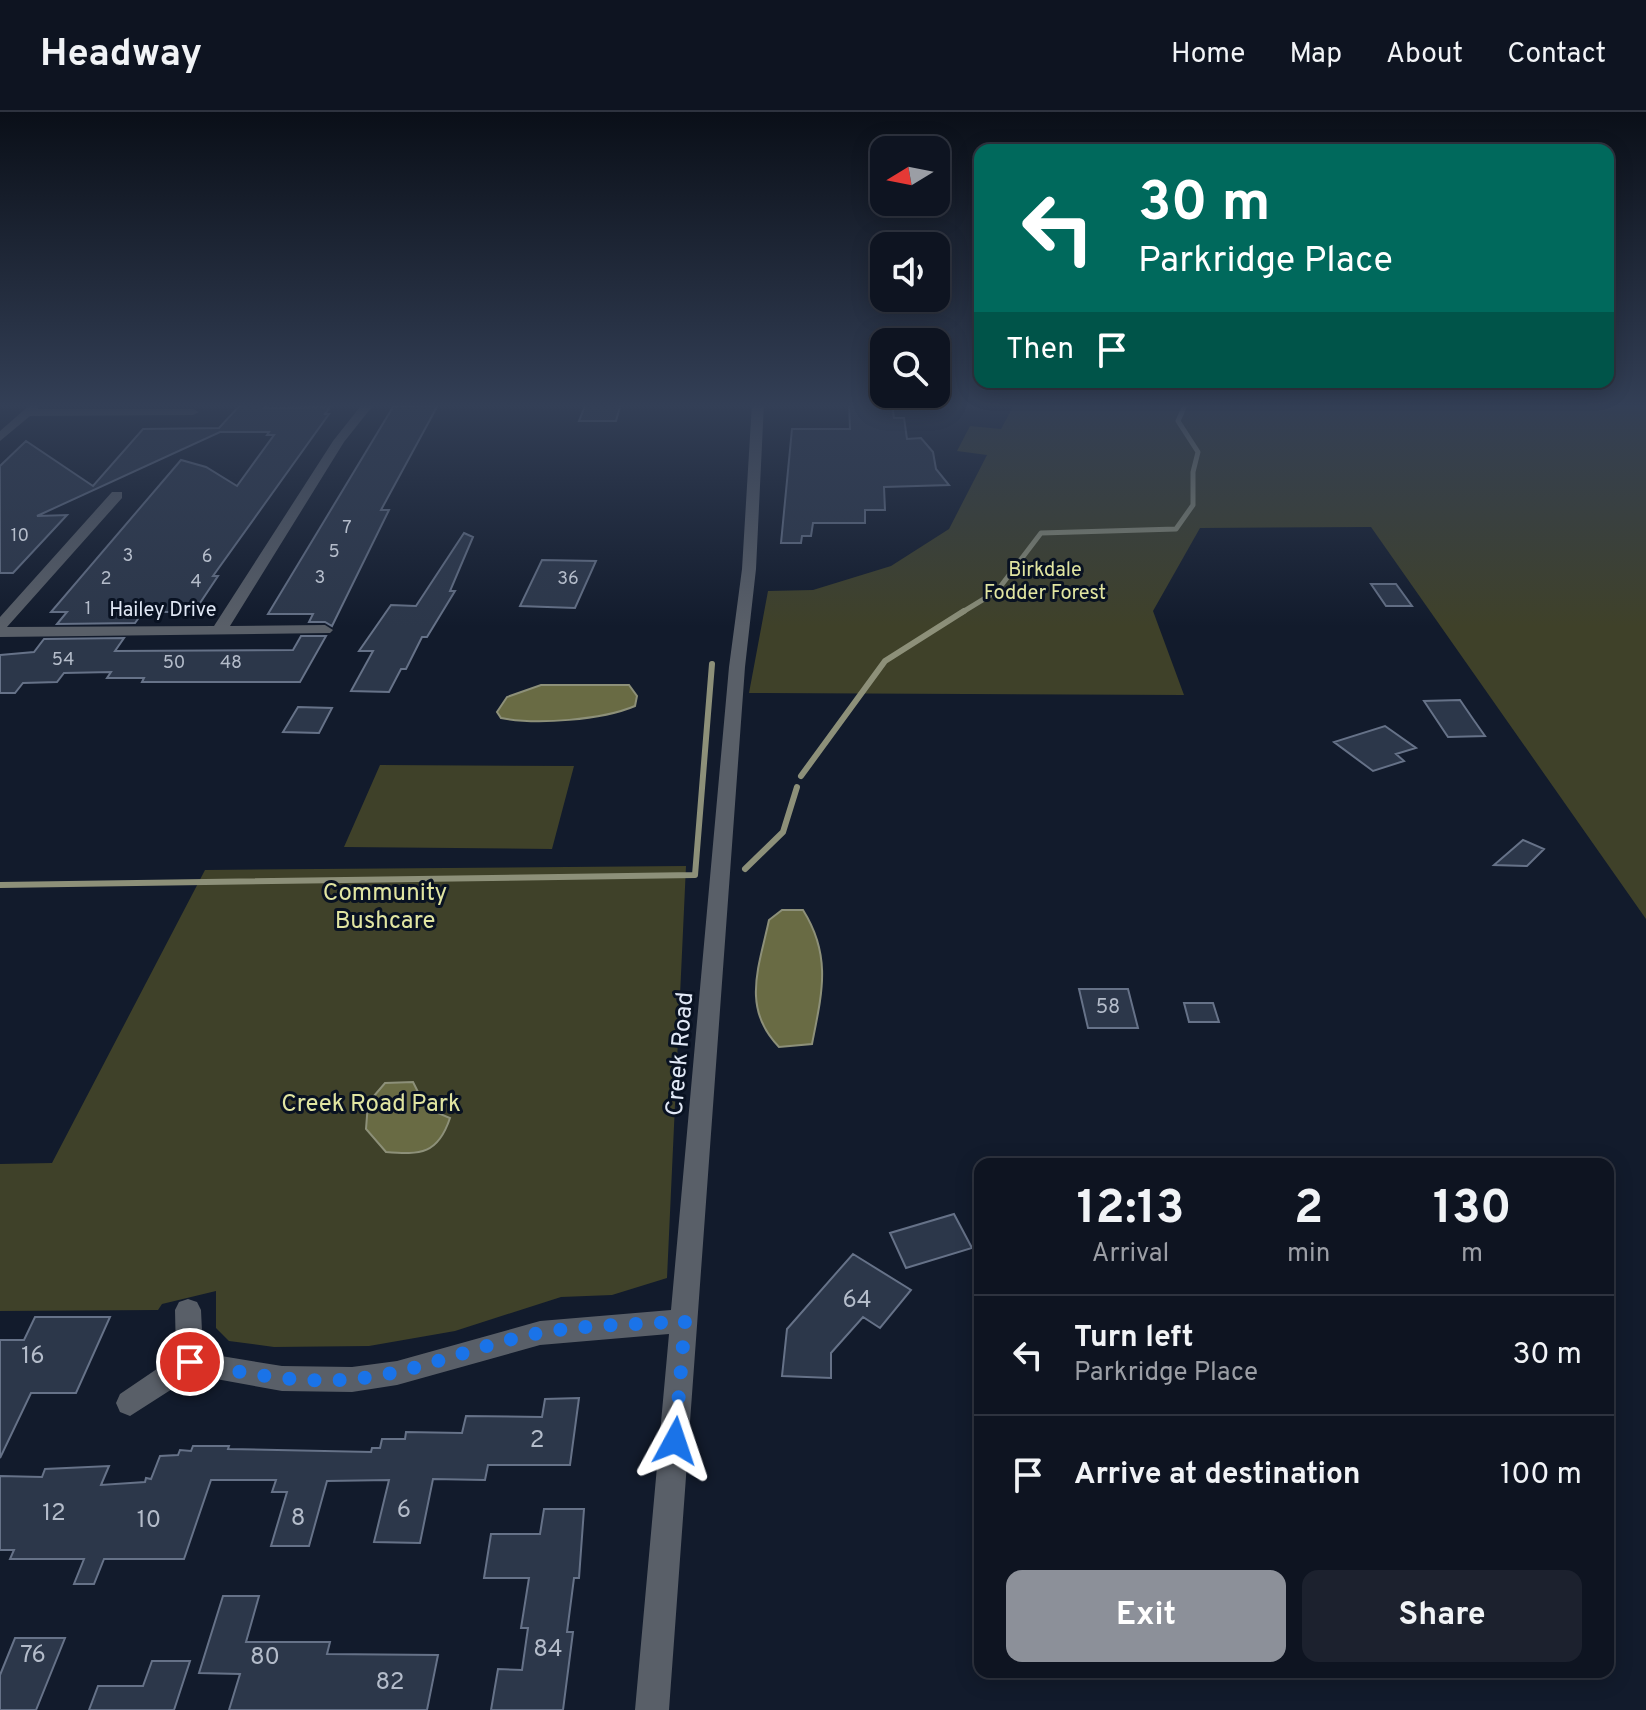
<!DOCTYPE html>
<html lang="en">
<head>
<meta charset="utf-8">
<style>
	:root { --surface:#0e1421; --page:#1c212e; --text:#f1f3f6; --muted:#9b9ea5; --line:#2e333f; --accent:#8c9099 }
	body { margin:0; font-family:Overpass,sans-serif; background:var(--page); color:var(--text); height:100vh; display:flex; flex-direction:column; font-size:30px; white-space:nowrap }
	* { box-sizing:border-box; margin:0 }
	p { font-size:26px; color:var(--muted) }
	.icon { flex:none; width:44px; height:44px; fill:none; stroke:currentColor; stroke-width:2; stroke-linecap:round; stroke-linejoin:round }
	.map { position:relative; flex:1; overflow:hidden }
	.sheet { position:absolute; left:974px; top:1046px; width:640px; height:520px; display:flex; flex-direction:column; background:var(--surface); border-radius:16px; box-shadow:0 4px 20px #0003,0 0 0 2px var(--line) }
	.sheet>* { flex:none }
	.hud { position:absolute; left:974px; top:32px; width:640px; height:244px; border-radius:16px; box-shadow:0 4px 20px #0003,0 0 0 2px var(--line); background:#00695c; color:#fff; overflow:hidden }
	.needle { width:52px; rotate:260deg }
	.buttons { position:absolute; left:870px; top:24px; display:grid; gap:16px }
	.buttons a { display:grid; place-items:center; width:80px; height:80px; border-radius:16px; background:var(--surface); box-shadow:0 4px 20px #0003,0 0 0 2px var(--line); font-size:40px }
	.pin { position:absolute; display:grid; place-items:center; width:68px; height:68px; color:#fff; margin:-34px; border:4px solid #fff; border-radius:50%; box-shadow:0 2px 8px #0007 }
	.me { position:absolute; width:88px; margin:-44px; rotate:5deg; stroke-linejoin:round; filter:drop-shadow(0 0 6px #0008) }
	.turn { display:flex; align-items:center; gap:28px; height:168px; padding:0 32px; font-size:36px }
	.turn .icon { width:104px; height:104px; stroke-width:2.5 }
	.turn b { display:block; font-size:56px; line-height:68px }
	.then { display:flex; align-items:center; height:76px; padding:0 32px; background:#0003; gap:16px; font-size:30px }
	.eta { display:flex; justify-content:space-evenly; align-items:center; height:136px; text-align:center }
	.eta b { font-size:48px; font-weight:700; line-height:56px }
	.cta { display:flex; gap:16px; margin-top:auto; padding:16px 32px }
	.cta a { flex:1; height:92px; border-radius:16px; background:var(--accent); color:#fff; font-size:32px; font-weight:700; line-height:92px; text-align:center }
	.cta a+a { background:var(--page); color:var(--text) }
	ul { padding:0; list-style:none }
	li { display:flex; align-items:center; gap:24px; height:120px; padding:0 32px; border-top:2px solid var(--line) }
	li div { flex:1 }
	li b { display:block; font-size:30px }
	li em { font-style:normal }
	header { display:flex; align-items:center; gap:48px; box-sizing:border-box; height:112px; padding:0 40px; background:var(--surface); border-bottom:2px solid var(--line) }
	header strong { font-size:38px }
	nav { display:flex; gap:44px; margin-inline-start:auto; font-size:28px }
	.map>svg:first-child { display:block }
	.green { fill:#3f4129 }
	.water { fill:#696b44; stroke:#8d9079; stroke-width:2 }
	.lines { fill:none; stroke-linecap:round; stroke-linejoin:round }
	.stream-far1 { stroke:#8d9079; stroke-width:5 }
	.stream { stroke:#8d9079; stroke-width:6 }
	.building { fill:#2c374a; stroke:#667288; stroke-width:2 }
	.minor { fill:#595f68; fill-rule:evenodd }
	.route { stroke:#1a73e8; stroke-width:14; stroke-dasharray:0 25.2 }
	.labels { text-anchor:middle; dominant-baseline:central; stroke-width:6; stroke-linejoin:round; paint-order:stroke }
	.far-number-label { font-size:18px; fill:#b4bcca }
	.far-park-label { font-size:20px; fill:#e1e5a1; stroke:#091222 }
	.far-street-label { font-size:20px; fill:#e1e8f5; stroke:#091222 }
	.number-label { font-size:20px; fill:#b4bcca }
	.park-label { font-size:24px; fill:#e1e5a1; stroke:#091222 }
	.street-label { font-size:24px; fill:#e1e8f5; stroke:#091222 }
	.near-number-label { font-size:24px; fill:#b4bcca }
</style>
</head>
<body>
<header>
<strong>Headway</strong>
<nav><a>Home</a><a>Map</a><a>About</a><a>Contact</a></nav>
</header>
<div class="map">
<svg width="1646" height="1598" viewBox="0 0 1646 1598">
	<rect width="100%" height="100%" fill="#121b2c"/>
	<!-- green -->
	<path class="green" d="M1015 291H1646V807L1371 415 1200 416 1153 499 1184 583 749 581 768 479 813 478 891 454 949 417 987 343 957 339 970 314 1001 317Z
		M380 653 574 654 552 737 344 735Z
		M686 754 667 1166 612 1183 561 1185 455 1219 369 1234 274 1235 229 1229 216 1216V1179L162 1192 158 1198 0 1199V1052L52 1051 205 758Z"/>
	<!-- water -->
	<path class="water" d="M541 573H629L637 584 635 594C602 608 537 613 501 606L497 600 507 585Z
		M782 798H803C832 844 822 881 812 932L779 935C741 896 759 855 769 808Z
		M413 970 426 996 450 1006C438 1042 421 1043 386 1040L366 1017 368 991 385 971Z"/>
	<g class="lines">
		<!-- stream-far1 -->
		<path class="stream-far1" d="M961 501 997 479 1041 421 1176 417 1193 393V360L1198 340 1178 309 1186 291"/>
		<!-- stream -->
		<path class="stream" d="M801 664 885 549 964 499
			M745 757 783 720 797 675
			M0 773 695 763 712 552"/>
	</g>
	<!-- building -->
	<path class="building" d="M242 291H268L264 296 330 295 325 302H329L213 464H218L194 500H143L135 511 57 512 67 500H51L181 348 206 355 237 374 274 323H267L269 320H220L37 404 67 403 13 461H0V354L26 329 93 374 143 317 219 316Z
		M586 291H621L616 309H579Z
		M849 291H892L894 306H904L907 327 921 326 933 340 936 357 949 373 884 375 885 398H865V411H813L811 424H802L801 431H781L792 317H850Z
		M438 293 381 398H389L332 514 325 510H309L313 502H268L393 295Z
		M464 421 473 425 450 479H455L427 525H422L406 557H401L389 580 351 579 373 539H359L391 493 416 494Z
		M542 448 596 449 575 496 520 494Z
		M1371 472H1396L1412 494H1386Z
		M301 524H326L300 570H142L144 566H107L111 560 64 561 57 570 23 571 15 581H0V543L34 540 44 527 124 526 115 539 293 538Z
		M1460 588 1473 607 1485 624 1448 625 1424 589Z
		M298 595 332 596 319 621 283 620Z
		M1385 614 1416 636 1396 642 1404 649 1373 659 1334 630Z
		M1523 728 1544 737 1527 754 1494 753Z
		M1079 877H1128L1138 916H1088Z
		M1184 891H1213L1219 910H1189Z
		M954 1102 972 1136 906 1156 890 1121Z
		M853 1142 911 1178 880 1216 863 1205 831 1241V1266L782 1264 787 1217Z
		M35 1205H110L76 1281H31L0 1346V1228H24Z
		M579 1286 570 1353H488L485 1368 433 1367 420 1431 374 1430 389 1368 327 1369 309 1434H271L287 1380H272L276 1368H211L184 1447H104L94 1472H74L84 1447H10L14 1438H0V1364L42 1365 45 1357 109 1354 101 1373 145 1370 146 1366 151 1367 160 1344 178 1343 180 1338 191 1339 193 1334H229L228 1337 371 1340 372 1336H380L382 1327H405L406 1320 462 1321 466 1304 542 1305 545 1287Z
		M544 1397H584L579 1466H574L567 1520H573L563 1598H491L498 1557 522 1558 528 1516H521L529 1466H484L491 1422H540Z
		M223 1484H259L246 1530H330L327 1542 438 1543 427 1598H229L240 1562 199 1561Z
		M15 1526H65L36 1598H0V1563Z
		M152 1549H190L174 1598H89L98 1574H143Z"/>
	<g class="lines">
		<!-- minor -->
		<path class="minor" d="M32 291H40L38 297H193L199 300 193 303 30 304 0 329V319Z
			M363 291H375L344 330 230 514 325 513 333 518 330 521 0 525V505L112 380H122V386L7 515 214 514 333 329Z
			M752 291H764L756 457 745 555 669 1598H635L669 1222 540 1233 397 1273 352 1280 282 1279 194 1263 130 1304 120 1300 116 1291 120 1282 176 1244 175 1198 179 1190 188 1187 197 1190 201 1198 203 1241 282 1254 352 1255 397 1249 540 1209 671 1198 729 555 742 457Z"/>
	</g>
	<!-- sky -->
	<linearGradient id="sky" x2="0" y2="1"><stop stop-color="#0a0f18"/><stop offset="0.57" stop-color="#333f56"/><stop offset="1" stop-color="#333f56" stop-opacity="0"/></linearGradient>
	<rect width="1646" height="515" fill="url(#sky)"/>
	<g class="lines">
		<!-- route -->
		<path class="route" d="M190 1250C252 1263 312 1275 376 1264 432 1255 484 1231 540 1221 587 1212 638 1213 685 1209L675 1329"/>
	</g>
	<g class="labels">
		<!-- far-number labels -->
		<g class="far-number-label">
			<text x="347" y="416">7</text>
			<text x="20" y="424">10</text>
			<text x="334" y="440">5</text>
			<text x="128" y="444">3</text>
			<text x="207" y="445">6</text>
			<text x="320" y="466">3</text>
			<text x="106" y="467">2</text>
			<text x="568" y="467">36</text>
			<text x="196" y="470">4</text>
			<text x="88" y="497">1</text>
			<text x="63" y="548">54</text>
			<text x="174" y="551">50</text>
			<text x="231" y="551">48</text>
		</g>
		<!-- far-park labels -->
		<g class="far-park-label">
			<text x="1045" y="459">Birkdale<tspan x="1045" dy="23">Fodder Forest</tspan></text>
		</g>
		<!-- far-street labels -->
		<g class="far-street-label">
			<text x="163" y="499">Hailey Drive</text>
		</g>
		<!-- number labels -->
		<g class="number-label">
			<text x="1108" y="896">58</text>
		</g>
		<!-- park labels -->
		<g class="park-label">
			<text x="385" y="782">Community<tspan x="385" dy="28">Bushcare</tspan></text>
			<text x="371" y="993">Creek Road Park</text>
		</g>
		<!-- street labels -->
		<g class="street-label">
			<text transform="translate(681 942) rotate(-85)">Creek Road</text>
		</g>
		<!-- near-number labels -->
		<g class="near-number-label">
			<text x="857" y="1189">64</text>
			<text x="33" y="1245">16</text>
			<text x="537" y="1329">2</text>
			<text x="404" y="1399">6</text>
			<text x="54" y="1402">12</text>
			<text x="298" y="1407">8</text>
			<text x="149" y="1409">10</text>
			<text x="548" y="1538">84</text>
			<text x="33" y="1544">76</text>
			<text x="265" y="1546">80</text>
			<text x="390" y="1571">82</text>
		</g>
	</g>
</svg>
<div class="buttons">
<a><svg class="needle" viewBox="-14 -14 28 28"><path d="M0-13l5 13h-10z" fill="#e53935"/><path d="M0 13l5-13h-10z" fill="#9b9ea5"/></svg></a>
<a><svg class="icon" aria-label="sound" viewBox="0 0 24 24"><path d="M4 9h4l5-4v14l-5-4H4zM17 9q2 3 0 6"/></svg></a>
<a><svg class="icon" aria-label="search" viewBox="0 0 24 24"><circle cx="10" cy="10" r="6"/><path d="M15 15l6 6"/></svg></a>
</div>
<div class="pin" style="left:190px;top:1250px;background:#d93025"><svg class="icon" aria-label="arrive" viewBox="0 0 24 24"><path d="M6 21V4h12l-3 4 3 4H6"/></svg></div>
<svg class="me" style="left:675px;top:1329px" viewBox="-20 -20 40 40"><path d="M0-17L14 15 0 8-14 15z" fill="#1a73e8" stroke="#fff" stroke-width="4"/></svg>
<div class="hud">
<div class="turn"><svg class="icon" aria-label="left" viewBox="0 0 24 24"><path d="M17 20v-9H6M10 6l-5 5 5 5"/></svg><div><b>30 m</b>Parkridge Place</div></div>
<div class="then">Then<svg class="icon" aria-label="arrive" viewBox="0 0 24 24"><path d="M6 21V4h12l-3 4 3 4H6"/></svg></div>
</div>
<section class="sheet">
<div class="eta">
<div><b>12:13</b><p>Arrival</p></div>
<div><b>2</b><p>min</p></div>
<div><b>130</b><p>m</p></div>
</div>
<ul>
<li><svg class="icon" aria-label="left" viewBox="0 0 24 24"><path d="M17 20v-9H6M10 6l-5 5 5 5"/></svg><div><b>Turn left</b><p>Parkridge Place</p></div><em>30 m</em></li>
<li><svg class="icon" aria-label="arrive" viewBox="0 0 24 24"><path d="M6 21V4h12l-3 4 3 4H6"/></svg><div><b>Arrive at destination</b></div><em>100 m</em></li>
</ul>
<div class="cta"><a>Exit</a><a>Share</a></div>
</section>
</div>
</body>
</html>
